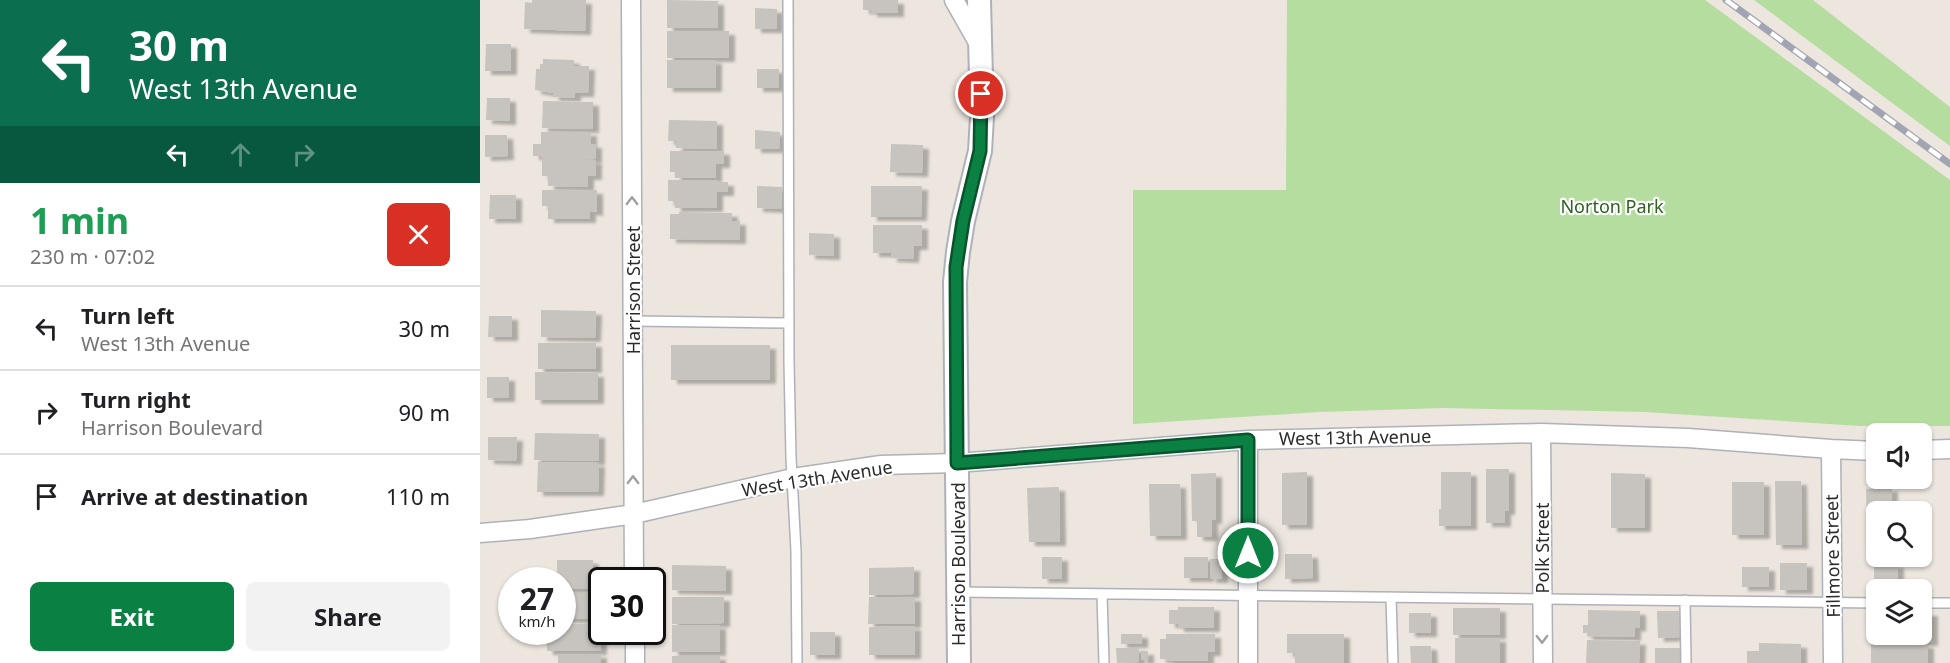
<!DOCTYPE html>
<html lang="en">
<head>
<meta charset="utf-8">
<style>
	:root { --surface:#fff; --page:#f2f2f2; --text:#202124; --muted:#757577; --line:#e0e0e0; --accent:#0b8043 }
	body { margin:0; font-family:"Noto Sans",sans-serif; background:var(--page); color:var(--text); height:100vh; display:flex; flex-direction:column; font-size:22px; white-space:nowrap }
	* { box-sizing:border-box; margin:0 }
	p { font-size:20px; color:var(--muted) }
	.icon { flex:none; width:33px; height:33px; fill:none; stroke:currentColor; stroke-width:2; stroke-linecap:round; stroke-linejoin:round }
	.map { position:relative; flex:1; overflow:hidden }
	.panel { display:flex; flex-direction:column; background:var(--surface); width:480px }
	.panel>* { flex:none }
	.hud { background:#0b6e4f; color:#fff; overflow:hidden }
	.controls { position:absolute; left:1386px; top:423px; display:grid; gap:12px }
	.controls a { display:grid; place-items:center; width:66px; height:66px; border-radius:9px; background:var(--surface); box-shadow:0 2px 4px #0004; font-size:30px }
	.speed { position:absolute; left:18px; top:567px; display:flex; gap:12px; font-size:30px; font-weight:700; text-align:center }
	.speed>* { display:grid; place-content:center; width:78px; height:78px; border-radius:50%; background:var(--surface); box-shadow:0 2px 4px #0004; line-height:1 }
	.speed small { font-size:15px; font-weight:400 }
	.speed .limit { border:3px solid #111; border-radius:9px; background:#fff; color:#111 }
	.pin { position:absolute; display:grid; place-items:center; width:51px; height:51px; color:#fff; margin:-26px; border:3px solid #fff; border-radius:50%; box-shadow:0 2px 6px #0007 }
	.me { position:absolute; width:66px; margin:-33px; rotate:0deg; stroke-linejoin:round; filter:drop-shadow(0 0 4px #0008) }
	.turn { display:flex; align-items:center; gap:21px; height:126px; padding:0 30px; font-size:27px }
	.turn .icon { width:78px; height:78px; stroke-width:2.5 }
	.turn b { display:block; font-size:42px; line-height:51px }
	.lanes { display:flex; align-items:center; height:57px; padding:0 30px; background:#0003; justify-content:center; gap:30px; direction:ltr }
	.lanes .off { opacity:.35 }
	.round { display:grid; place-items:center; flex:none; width:63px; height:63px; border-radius:9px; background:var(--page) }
	.headline { display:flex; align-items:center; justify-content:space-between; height:102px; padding:0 30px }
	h1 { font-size:36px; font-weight:700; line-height:45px; color:#1e9e55 }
	.primary-button { display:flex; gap:12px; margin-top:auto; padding:12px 30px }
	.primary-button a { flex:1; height:69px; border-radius:9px; background:var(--accent); color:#fff; font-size:24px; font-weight:700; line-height:69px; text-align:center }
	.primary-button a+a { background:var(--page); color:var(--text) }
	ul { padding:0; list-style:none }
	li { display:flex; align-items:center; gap:18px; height:84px; padding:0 30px; border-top:2px solid var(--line) }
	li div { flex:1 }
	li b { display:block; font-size:22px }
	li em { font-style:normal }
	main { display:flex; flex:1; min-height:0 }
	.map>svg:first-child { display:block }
	.green { fill:#b5dda0 }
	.building { fill:#c7c3be; filter:url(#shadow) }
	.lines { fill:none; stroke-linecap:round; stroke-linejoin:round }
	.service-casing { stroke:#afb1ba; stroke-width:12 }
	.minor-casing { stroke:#afb1ba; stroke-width:21 }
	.tertiary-casing { stroke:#afb1ba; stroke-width:26 }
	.service { stroke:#fff; stroke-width:9 }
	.minor { stroke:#fff; stroke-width:18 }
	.tertiary { stroke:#fff; stroke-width:22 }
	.rail-casing { stroke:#a1a4b3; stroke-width:7 }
	.rail { stroke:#fff; stroke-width:4.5; stroke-dasharray:14; stroke-linecap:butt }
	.oneway { stroke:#a0a0a0 }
	.route-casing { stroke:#07532c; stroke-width:15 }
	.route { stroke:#0b8043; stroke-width:10 }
	.labels { text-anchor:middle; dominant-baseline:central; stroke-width:4.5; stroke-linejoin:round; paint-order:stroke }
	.park-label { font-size:18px; fill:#2e6221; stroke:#fff }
	.street-label { font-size:18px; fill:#2b2b2b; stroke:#fff }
</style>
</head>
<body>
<main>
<section class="panel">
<div class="hud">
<div class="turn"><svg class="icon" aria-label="left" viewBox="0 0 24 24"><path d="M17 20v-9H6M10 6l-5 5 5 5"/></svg><div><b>30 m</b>West 13th Avenue</div></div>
<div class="lanes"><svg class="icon" aria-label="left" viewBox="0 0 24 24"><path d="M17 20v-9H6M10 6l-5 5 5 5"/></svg><svg class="icon off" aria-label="ahead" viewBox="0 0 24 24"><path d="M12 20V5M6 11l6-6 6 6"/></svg><svg class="icon off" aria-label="right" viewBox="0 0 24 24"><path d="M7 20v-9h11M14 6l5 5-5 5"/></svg></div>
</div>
<div class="headline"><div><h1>1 min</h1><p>230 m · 07:02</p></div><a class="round" style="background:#d93025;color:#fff"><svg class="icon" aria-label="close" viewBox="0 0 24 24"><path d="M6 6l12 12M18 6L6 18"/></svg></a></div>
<ul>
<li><svg class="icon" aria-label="left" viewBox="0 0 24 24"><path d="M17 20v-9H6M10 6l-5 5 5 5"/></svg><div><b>Turn left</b><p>West 13th Avenue</p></div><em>30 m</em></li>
<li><svg class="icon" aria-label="right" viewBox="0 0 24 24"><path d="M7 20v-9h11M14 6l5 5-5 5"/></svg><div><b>Turn right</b><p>Harrison Boulevard</p></div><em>90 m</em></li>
<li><svg class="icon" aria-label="arrive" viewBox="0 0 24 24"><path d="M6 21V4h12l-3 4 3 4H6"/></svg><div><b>Arrive at destination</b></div><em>110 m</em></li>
</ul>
<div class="primary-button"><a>Exit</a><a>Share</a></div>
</section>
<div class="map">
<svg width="1470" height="663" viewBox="0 0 1470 663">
	<defs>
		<filter id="shadow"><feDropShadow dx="6" dy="4" stdDeviation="1.5" flood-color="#0004"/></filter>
	</defs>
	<rect width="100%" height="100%" fill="#ece6de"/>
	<!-- green -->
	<path class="green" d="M807 0H1225L1470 180V426H1380L1165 412 963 408 840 412 653 424V190H806Z
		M1274 0H1333L1470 107V146Z"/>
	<!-- building -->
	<path class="building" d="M52 0H106L105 31 44 29 45 2 52 3Z
		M187 0 238 1V28H187Z
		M383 0H418V13H391V10H383Z
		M275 8 297 9V29H275Z
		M187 31H249V58H187Z
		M6 44H31V71H5Z
		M63 59 94 60V66H109L108 93H95V98L73 97V93L55 90 56 69H60V64H63Z
		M187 60H236V88H187Z
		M277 69H299V88H277Z
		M7 98H30V121L6 120Z
		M63 101 113 102V129L62 128Z
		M189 120 237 121V149L196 148V141H188Z
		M275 130 300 132 299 149H275Z
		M61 132H111V144H116V159L61 158V156H53V144H61Z
		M5 135H27L28 156 5 157Z
		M411 144 443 145 442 173 410 172Z
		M190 151H244V164H236V178H195V172H190Z
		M62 159 116 160V176H108V187L68 186V176H62Z
		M188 180H237V182H248V192H237V208H195V201H188Z
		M277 186 302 187 301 209 277 208Z
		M391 186H442L441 217H391Z
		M62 190H117V212L110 211V219H68V206H62Z
		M10 195H36V219H9Z
		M199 212 252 213V221H260V240L190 239V214H199Z
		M393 225H442V246H434L433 259 411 258V253H393Z
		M329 233 354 234V256L329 255Z
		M61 310 116 311 115 338 61 337Z
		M9 316H32V337H8Z
		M58 343H116V369H58Z
		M191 345H290V380H191Z
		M55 372 118 373V400H55Z
		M7 377H29V398H7Z
		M55 433 119 434V461L54 460Z
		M8 437H37L36 461 8 460Z
		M58 462 119 463 118 492H57Z
		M1006 469H1029V511H1025V523H1006Z
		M827 472V525H802V473Z
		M961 472H991V526H959V509H961Z
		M736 473V520H732V537H717V521H712L711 474Z
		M1131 473 1165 474V528H1131Z
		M1295 481H1321L1322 545H1296Z
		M1252 482H1284V535H1252Z
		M669 484H700L701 536H670Z
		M579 487 580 542H549L547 488Z
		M1412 488V512H1396V546H1387L1386 489Z
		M805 554H832L833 578 805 579Z
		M562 557H582V579H562Z
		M704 557H728V578H704Z
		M730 559H742V579H730Z
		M77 560H113V589H82V580H77Z
		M1300 563H1327V590H1300Z
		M1394 564H1418V588H1394Z
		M192 565 246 566V591L192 590Z
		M434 567V594L389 595V568Z
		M1262 567H1289V587H1262Z
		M82 593H119V609H111V619H82Z
		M192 597H244V623L192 624Z
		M389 597H435V624H388Z
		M698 607H734V628H698V624H689V610H698Z
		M973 608H1020V635H973Z
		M1108 610 1160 611V628L1155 627V637L1107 636V633H1103V625H1108Z
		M1177 611H1199L1200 637 1178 638Z
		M1391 612H1396V634H1442V612H1452V642L1391 641Z
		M929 613H951V633H929Z
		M121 623V651H67L66 634 82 632V624Z
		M192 625H240V652H192Z
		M435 626V655H389V627Z
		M330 632H355V655H330Z
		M641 634H662V644H641Z
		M686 634H735V652H728V661H687V659H680V639H686Z
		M807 634H864V663H815V653H807Z
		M975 638H1020V663H975Z
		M1107 640 1160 641 1159 663H1106Z
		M1279 643 1321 644V663H1267V651H1279Z
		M1391 644H1448V663H1391Z
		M930 646H951L952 663H931Z
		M636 648H659V662L637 663Z
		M1175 648H1200V663H1175Z
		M661 651H668V660H661Z
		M78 654H121V663H78Z
		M192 656H240V663H192Z"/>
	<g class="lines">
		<!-- service casing -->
		<g class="service-casing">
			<path id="service" d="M308 0 309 362 311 458 316 551 317 663
				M153 321 309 323
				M479 592 1396 603
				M622 594 624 663
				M911 597 913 663
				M1205 600 1206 663
				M1442 603H1470"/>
		</g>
		<!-- minor casing -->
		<g class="minor-casing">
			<path id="minor" d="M151 0 154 580
				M474 0 500 46
				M1061 433 1063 663
				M768 440V663
				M1351 449 1353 663
				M1442 450 1470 449
				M0 533 50 529 154 514 313 478 401 465 477 463 768 440 1061 433 1208 438 1351 449 1396 451
				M155 632V663"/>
		</g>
		<!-- tertiary casing -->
		<g class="tertiary-casing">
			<path id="tertiary" d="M479 663 475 282 478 252 483 221 500 151 502 117 499 0"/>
		</g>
		<!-- service -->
		<use href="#service" class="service"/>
		<!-- minor -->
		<use href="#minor" class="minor"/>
		<!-- tertiary -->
		<use href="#tertiary" class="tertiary"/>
		<!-- rail casing -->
		<g class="rail-casing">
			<path id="rail" d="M1246 0 1470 164"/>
		</g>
		<!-- rail -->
		<use href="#rail" class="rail"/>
	</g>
	<!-- one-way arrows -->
	<defs><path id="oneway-chevron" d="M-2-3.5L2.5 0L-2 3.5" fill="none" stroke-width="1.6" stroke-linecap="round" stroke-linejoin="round" transform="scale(1.5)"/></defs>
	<g class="oneway">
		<use href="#oneway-chevron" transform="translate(152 201) rotate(-90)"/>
		<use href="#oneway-chevron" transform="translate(153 480) rotate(-90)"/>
		<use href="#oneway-chevron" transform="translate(1062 639) rotate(89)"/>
	</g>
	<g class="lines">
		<!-- route casing -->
		<g class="route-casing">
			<path id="route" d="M501 94 500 151 483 221 476 267 477 463 768 440V553"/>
		</g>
		<!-- route -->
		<use href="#route" class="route"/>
	</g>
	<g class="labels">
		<!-- park labels -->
		<g class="park-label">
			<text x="1132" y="206">Norton Park</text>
		</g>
		<!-- street labels -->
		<g class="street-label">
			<text transform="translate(153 290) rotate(-90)">Harrison Street</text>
			<text transform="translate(875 437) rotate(-1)">West 13th Avenue</text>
			<text transform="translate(337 478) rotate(-9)">West 13th Avenue</text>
			<text transform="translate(1062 548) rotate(-90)">Polk Street</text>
			<text transform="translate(1352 556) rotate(-91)">Fillmore Street</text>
			<text transform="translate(478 564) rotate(-90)">Harrison Boulevard</text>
		</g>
	</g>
</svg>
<div class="controls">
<a><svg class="icon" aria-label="sound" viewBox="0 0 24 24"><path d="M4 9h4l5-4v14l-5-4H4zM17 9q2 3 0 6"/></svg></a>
<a><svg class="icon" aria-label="search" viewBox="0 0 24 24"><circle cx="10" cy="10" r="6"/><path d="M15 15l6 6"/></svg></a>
<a><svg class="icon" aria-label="layers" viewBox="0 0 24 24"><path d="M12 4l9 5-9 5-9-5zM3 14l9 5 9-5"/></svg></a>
</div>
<div class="speed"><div>27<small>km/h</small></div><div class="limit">30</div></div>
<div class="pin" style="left:501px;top:94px;background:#d93025"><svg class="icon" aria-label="arrive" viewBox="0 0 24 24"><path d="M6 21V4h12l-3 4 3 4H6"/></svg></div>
<svg class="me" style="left:768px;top:553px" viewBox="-20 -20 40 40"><circle r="17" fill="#0b8043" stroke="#fff" stroke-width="3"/><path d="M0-11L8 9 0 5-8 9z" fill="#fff"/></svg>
</div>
</main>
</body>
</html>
